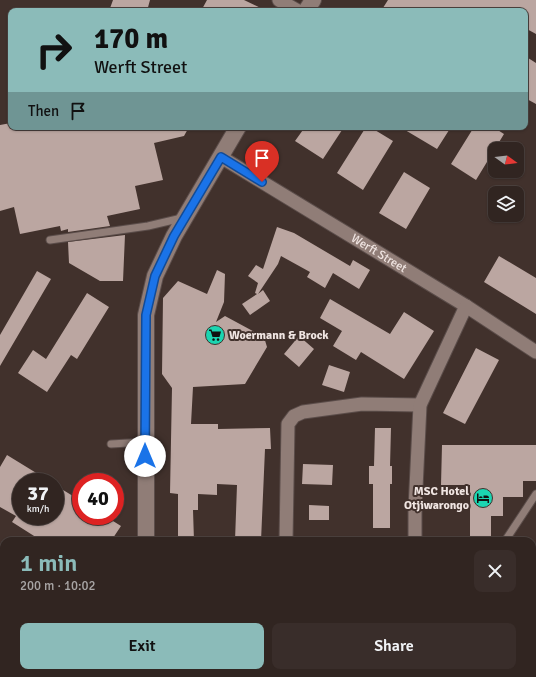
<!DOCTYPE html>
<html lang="en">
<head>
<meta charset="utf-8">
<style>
	:root { --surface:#312521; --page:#392d2a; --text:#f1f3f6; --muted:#a8a5a5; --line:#4c423f; --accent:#8bbbb9 }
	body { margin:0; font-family:Signika,sans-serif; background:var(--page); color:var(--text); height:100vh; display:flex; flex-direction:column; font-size:15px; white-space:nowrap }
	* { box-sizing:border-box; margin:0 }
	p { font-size:13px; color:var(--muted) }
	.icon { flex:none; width:22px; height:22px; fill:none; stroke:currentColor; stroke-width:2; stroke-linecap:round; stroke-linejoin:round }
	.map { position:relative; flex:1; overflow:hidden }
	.details { position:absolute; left:0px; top:537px; width:536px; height:140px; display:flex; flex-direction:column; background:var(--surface); border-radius:12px 12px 0 0; box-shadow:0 1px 3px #0004,0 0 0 1px var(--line) }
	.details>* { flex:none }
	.hud { position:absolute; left:8px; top:8px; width:520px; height:122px; border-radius:8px; box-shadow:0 1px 3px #0004,0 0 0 1px var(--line); background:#8bbbb9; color:#111; overflow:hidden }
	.needle { width:26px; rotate:105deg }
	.controls { position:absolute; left:488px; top:142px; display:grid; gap:8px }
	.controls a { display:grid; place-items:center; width:36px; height:36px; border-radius:8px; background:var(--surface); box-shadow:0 1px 3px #0004,0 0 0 1px var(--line); font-size:20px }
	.speed { position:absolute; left:12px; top:473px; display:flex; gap:8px; font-size:20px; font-weight:700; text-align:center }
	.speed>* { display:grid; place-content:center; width:52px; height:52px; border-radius:50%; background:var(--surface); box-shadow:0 1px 3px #0004,0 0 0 1px var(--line); line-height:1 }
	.speed small { font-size:10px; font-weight:400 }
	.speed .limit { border:6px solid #d22; background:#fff; color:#111 }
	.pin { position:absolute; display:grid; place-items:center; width:34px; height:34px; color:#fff; margin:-41px -17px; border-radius:50% 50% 50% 0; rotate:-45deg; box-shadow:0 0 4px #0007 }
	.pin .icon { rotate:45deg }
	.me { position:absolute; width:44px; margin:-22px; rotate:0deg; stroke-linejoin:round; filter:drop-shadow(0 0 3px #0008) }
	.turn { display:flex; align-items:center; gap:14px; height:84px; padding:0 20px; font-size:18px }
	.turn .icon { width:52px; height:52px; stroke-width:2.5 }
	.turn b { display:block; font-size:28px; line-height:34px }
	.then { display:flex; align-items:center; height:38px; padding:0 20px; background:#0003; gap:8px; font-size:15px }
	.round { display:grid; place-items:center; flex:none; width:42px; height:42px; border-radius:8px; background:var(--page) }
	.head { display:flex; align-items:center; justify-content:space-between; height:68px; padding:0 20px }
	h1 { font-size:24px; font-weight:600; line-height:30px; color:var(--accent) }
	.primary-button { display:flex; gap:8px; margin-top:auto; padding:8px 20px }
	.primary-button a { flex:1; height:46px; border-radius:8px; background:var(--accent); color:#111; font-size:16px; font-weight:600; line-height:46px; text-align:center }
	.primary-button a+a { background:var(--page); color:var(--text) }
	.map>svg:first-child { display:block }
	.building { fill:#bba6a1 }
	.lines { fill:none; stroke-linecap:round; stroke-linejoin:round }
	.service-casing { stroke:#5b4d4a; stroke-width:9 }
	.minor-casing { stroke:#5b4d4a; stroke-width:15 }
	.tertiary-casing { stroke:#5b4d4a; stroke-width:18 }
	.service { stroke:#907d77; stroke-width:7 }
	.minor { stroke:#907d77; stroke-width:13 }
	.tertiary { stroke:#907d77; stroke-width:16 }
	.route-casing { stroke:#114b97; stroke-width:10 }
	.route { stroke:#1a73e8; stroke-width:7 }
	.labels { text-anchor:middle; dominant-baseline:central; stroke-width:4; stroke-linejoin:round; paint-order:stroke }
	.street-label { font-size:12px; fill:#f0e5e2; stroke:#41312c }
	.poi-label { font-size:12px; font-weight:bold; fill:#f0e5e2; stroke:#41312c; text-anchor:start }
</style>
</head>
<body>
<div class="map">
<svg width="536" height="677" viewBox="0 0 536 677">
	<rect width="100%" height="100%" fill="#41312c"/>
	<!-- building -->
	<path class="building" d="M113 0H150L147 11H109Z
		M207 0H244L267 11H201Z
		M388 0H536V34L525 28V11H381Z
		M525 56 536 63V104L525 98Z
		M11 123V127H189L184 136 154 143 163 180 135 186 140 209 107 216 110 226 68 232V229L61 231 60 226 20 234 14 207 0 211V125Z
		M305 127H344L323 159 295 141Z
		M366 127H370L393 141 363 190 337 173Z
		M400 127H451L437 149Z
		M474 127H493L504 134 476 180 451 164Z
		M404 172 430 188 406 229 379 213Z
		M277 227 294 233 350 266 353 260 370 270 359 289 333 273 325 288 307 277 310 272 281 256 278 264 258 294 263 290 270 301 250 315 242 304 257 294 255 293 258 283 248 276 256 265 263 269Z
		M125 235 123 281H100L69 263 68 242Z
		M499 256 536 278V314L484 282Z
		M217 270 225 274 224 302 216 322 225 316 264 337 267 347 245 384 193 387 191 424H218V429L270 428 271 449H265L261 541H235L237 485 217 484V495L198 494V510H193L194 541H178V494L170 493 172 388 162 374 163 298 178 281 207 294Z
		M37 271 51 279 0 366V335Z
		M87 293 109 307 77 359 71 355 47 392 18 373 33 350 46 359Z
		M330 299 390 334 404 312 434 331 404 379 361 352 356 360 333 346 342 331 320 318Z
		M299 336 314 349 299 367 284 354Z
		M476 348 499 360 465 424 443 413Z
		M329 365 350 372 344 392 322 385Z
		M375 428H391L390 466H392V484H390V528H373V484H369V466H374Z
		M442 445H536V481H523V497H503V516H491V541H470V485H441Z
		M7 455 51 482H21V516H55V485L81 501V516H105L121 526 111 541H73L65 536 61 541H42L12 522 16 516 0 507V467Z
		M303 464 333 465 332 485 302 484Z
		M309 505 329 506V520H309Z"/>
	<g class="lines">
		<!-- service casing -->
		<g class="service-casing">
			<path id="service" d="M50 240 148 226 182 218
				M111 444 145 442
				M505 541 536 494"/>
		</g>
		<!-- minor casing -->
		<g class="minor-casing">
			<g id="minor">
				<path d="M279 0 298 11"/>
				<path id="s1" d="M221 157 466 306 536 352"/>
				<path d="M286 541 288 424 294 416 303 412 362 404 420 405"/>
				<path d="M415 541V509L420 405 466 306"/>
				<path d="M529 673 536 675"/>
				<path d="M285 677V673"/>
			</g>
		</g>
		<!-- tertiary casing -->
		<g class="tertiary-casing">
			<path id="tertiary" d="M306 11 313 0
				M146 541V315L155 276 174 236 238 127
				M139 677V673"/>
		</g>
		<!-- service -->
		<use href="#service" class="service"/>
		<!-- minor -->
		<use href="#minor" class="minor"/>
		<!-- tertiary -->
		<use href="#tertiary" class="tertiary"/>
	</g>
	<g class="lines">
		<!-- route casing -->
		<g class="route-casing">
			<path id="route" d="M145 456 146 315 155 276 174 236 221 157 262 182"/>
		</g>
		<!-- route -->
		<use href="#route" class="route"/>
	</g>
	<!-- icons -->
	<defs>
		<g id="supermarket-disc" transform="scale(1)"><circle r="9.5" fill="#1bd5b1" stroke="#41312c"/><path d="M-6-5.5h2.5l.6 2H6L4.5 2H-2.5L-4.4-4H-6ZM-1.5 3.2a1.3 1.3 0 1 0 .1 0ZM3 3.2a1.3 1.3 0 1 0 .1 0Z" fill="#111"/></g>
		<g id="hotel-disc" transform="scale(1)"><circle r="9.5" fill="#1bd5b1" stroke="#41312c"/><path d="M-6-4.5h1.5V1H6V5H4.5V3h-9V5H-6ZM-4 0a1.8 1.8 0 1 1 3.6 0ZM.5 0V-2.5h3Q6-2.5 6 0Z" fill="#111"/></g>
	</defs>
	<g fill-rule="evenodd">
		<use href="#supermarket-disc" x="215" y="335"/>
		<use href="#hotel-disc" x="483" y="498"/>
	</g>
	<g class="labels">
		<!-- street labels -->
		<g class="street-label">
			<text stroke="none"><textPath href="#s1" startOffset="185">Werft Street</textPath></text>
		</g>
		<!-- poi labels -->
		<g class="poi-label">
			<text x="229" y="335">Woermann &amp; Brock</text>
			<text x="469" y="491" text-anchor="end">MSC Hotel<tspan x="469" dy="14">Otjiwarongo</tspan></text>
		</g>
	</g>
</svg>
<div class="controls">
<a><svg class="needle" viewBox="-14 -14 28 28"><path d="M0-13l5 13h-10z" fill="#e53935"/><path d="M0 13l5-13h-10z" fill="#a8a5a5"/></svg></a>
<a><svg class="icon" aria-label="layers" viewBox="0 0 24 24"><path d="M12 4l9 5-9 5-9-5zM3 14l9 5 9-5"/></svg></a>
</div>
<div class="speed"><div>37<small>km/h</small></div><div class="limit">40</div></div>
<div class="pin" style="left:262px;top:182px;background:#d93025"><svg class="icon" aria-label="arrive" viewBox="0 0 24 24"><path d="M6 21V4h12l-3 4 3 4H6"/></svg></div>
<svg class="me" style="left:145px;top:456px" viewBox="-20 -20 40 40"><circle r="19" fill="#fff"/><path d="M0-13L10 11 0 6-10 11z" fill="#1a73e8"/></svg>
<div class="hud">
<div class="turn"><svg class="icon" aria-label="right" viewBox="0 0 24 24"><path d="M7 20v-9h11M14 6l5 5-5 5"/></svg><div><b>170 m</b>Werft Street</div></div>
<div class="then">Then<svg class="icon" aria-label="arrive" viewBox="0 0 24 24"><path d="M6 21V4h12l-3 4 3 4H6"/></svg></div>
</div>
<section class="details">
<div class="head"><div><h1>1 min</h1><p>200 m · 10:02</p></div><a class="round"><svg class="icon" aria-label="close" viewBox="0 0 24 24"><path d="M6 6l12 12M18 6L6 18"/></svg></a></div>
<div class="primary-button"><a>Exit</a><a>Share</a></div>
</section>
</div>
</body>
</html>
